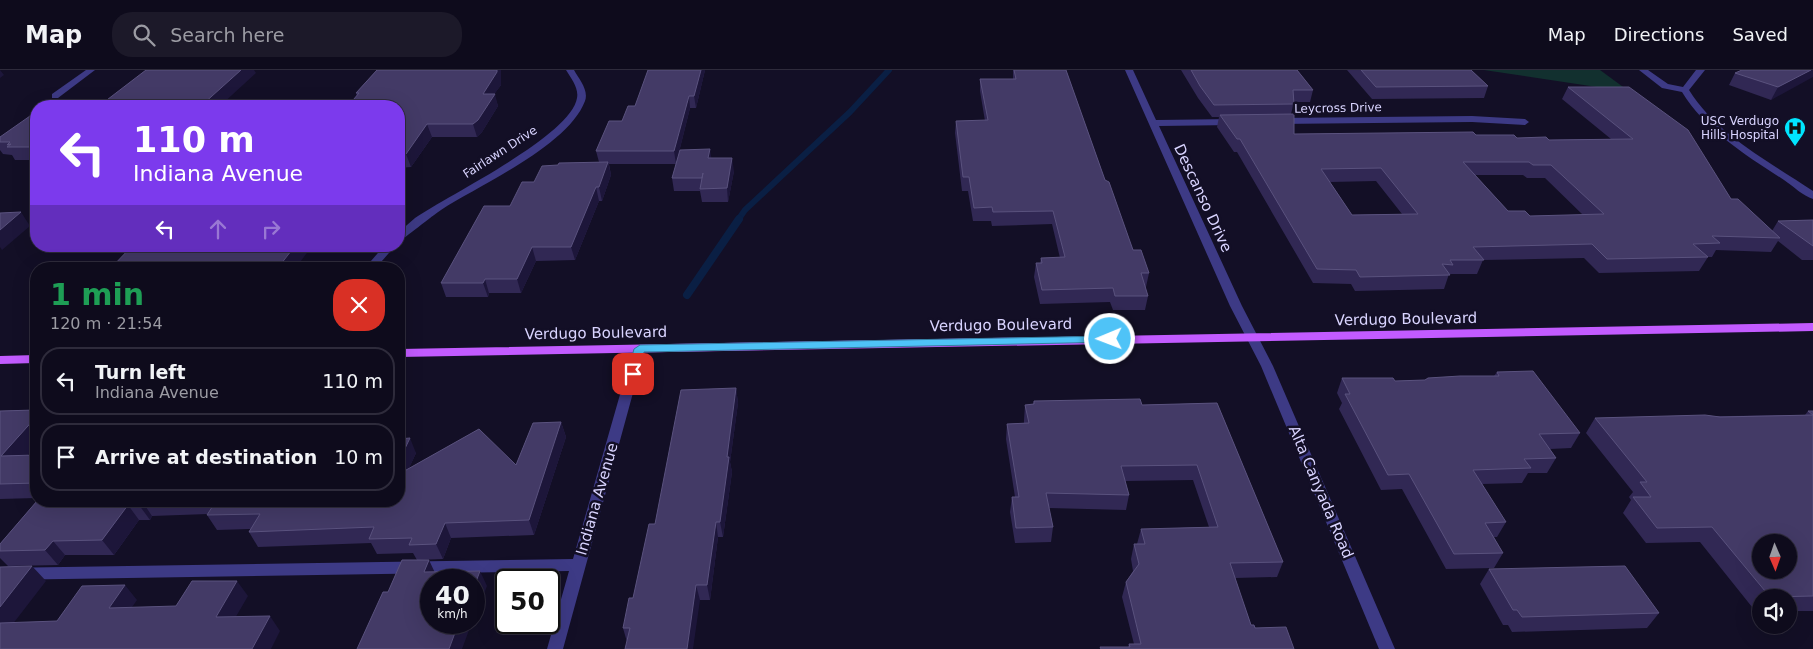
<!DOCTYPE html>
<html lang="en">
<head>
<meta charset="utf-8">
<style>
	:root { --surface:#0e0b1c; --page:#1c1929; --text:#f1f3f6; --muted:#9b9ba3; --line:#2e2b3b }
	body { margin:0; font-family:"DejaVu Sans",sans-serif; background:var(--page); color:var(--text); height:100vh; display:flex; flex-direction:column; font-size:19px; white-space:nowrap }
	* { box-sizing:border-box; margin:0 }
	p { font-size:16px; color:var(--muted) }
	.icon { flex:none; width:28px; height:28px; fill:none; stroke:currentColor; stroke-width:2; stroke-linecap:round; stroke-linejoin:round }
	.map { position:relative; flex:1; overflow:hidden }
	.side { position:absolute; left:30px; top:192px; width:375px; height:245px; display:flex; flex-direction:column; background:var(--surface); border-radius:20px; box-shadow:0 5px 20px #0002,0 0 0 1px var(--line) }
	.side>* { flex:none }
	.hud { position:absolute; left:30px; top:30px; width:375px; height:152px; border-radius:20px; box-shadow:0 5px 20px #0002,0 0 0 1px var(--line); background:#7c3aed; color:#fff; overflow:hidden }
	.needle { width:32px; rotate:178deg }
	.fabs { position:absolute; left:1752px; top:464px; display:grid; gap:10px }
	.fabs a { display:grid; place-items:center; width:45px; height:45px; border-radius:50%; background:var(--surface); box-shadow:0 5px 20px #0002,0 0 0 1px var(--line); font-size:25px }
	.speed { position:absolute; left:420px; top:499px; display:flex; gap:10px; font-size:25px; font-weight:700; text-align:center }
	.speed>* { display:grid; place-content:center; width:65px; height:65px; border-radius:50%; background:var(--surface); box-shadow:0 5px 20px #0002,0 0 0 1px var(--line); line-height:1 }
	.speed small { font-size:12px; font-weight:400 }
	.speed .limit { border:2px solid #111; border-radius:8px; background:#fff; color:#111 }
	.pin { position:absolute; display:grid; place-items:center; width:42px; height:42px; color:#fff; margin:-21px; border-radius:10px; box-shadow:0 2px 8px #0006 }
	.me { position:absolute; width:55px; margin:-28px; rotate:269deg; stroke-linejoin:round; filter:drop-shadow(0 0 4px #0008) }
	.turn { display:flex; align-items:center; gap:18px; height:105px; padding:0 20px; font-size:22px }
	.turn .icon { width:65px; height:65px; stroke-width:2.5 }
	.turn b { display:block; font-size:35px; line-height:42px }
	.lanes { display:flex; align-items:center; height:48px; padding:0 20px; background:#0003; justify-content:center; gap:25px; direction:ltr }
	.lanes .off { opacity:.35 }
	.round { display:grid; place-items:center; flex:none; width:52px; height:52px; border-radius:20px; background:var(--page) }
	.summary { display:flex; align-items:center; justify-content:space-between; height:85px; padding:0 20px }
	h1 { font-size:30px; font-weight:700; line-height:38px; color:#1e9e55 }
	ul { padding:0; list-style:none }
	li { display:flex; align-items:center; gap:15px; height:68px; margin:0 10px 8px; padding:0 10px; border:2px solid var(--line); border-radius:20px }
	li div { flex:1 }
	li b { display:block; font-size:19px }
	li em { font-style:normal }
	header { display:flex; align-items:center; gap:30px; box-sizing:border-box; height:70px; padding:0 25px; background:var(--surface); border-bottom:1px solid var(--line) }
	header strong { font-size:24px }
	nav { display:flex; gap:28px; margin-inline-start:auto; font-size:18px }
	.search { width:350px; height:45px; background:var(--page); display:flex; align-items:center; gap:12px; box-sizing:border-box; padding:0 18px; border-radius:20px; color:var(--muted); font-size:19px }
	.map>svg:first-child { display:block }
	.green { fill:#12302f }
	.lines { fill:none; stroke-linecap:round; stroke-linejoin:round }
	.stream-far1 { stroke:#0a1f44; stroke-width:6 }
	.stream { stroke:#0a1f44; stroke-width:8 }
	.minor { fill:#3d3a85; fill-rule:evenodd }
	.major { fill:#c25bff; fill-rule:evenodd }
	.wall { fill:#312854; fill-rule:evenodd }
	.shaded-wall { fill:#1d163a }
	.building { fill:#433a66; stroke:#5a527e; fill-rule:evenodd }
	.route { fill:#4fc3f7; stroke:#337fa1 }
	.labels { text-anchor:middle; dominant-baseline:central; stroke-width:5; stroke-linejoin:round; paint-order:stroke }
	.far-street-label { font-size:12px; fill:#d9d4ff; stroke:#130f26 }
	.far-poi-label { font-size:12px; fill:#d9d4ff; stroke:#130f26; text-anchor:end }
	.street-label { font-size:15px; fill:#d9d4ff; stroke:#130f26 }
</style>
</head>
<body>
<header>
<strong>Map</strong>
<div class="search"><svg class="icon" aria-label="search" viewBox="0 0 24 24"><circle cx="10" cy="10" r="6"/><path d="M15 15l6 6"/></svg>Search here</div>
<nav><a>Map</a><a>Directions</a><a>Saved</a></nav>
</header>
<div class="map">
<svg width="1813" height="579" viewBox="0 0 1813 579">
	<rect width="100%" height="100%" fill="#130f26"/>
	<!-- green -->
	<path class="green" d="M1484 0H1600L1630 22Z"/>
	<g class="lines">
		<!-- stream-far1 -->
		<path class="stream-far1" d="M738 150 745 140 850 42 889 0"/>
		<!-- stream -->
		<path class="stream" d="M687 225 739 149"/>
		<!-- minor -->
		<path class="minor" d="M86 0H95L58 28H52V24Z
			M566 0H574C579 9 589 20 585 31 568 76 481 114 441 140 433 145 403 170 399 171V162L415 148C448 125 571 66 577 28 579 18 571 8 566 0Z
			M1125 0H1133L1156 50 1234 49 1238 52 1234 55 1159 56 1242 236 1273 296 1395 579H1379L1261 296 1230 236Z
			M1639 0H1648L1668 14 1683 17 1696 0H1705L1689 20C1717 65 1770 92 1813 121V129C1803 126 1793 116 1784 110 1747 86 1705 60 1682 22L1662 18Z
			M1472 46 1525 49 1529 52 1525 55 1472 52 1277 54 1273 51 1277 48Z
			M384 176H395L375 199H364Z
			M639 275 645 279 563 579H547L569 501 0 510V498L573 489 633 279Z"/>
		<!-- major -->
		<path class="major" d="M1813 253V261L399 287V279Z
			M36 285V293L0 294V286Z"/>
	</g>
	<!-- wall -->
	<path class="wall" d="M377 0H501V15L494 24 498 36 482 62 477 67H432L411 97 399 98V36L357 26 356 23Z
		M705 0 696 38H690L677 90 712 88 734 101 728 132H702L700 121H674L672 108 676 94H609L611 105 602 131H599L575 190 536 191 521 223H489L488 227H446L441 213 510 136 534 112 558 95 599 92 596 81 635 36Z
		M1013 0H1066L1105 110 1133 180 1149 203 1146 217H1145L1148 226 1145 240H1113L1110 232 1040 234 1034 207 1036 193H1040L1041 188H1060L1052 154 992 156 991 151H973L968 121H962L955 63 956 51H985L980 21V9H1013Z
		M1181 0H1297L1313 20 1310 32H1294L1291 44 1294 64 1476 65 1549 70 1611 69 1562 29 1568 17 1731 129 1772 161 1778 151 1813 150V190H1802L1778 171 1771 182 1716 180 1712 187H1708L1699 201 1599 203 1584 188 1483 190 1477 204H1449L1444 219 1355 221 1351 214 1313 213 1237 82H1234L1217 57 1219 47H1212L1198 28ZM1475 105H1523L1527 108H1545L1583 145 1530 146 1508 141ZM1376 111 1402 144 1352 145 1330 112Z
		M1347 0H1471L1488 16 1484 28 1372 29Z
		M1813 0 1771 30 1729 15 1735 3Z
		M36 46V90H15L12 85 3 84 0 80V67Z
		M1497 302 1580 363 1571 378 1550 379 1556 388 1547 403H1528L1522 413 1482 414 1506 452 1497 467H1494L1503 483 1494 498 1446 499 1402 419 1381 420 1339 339 1342 333 1337 323 1342 308 1395 311 1425 310 1494 306Z
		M736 318 738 333 730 392 732 402 723 467H718L710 530H700L627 572 623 558 633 528 655 454Z
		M1034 331 1142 335 1217 333 1283 492 1277 507 1235 508 1251 555 1294 579H1100V577H1128L1129 574H1134L1122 527 1126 512 1133 501 1131 489 1134 474H1137L1141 459 1209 457 1193 410 1125 411 1129 425 1126 440 1049 438 1053 457 1051 472 1015 473 1010 442 1012 427H1015L1006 369 1007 354 1024 353V350L1025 335 1033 334Z
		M36 340V375L27 385H36V428L0 429V341Z
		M1808 341H1813V541H1789V528H1761V542H1756L1700 472 1646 473 1623 443 1631 430 1629 427 1633 422 1586 363 1595 348 1805 345Z
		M561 352 566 367 534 465 451 468 443 489 417 490 413 483 377 484 371 473 258 477 249 462 250 459 217 460 207 445 208 444 152 446 150 450H139L114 485H65L58 495 8 496 0 488V474L37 431H399V369L416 383 409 398 516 395Z
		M1489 499 1659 543 1647 558 1512 562 1508 555H1503L1480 514Z"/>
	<!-- shaded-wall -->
	<path class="shaded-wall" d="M0 0 4 5 0 8Z
		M241 0H254L256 3 220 36H203L202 35Z
		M497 0H501V15L486 36 483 24Z
		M701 0H705L696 38 694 26Z
		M1811 0H1813V7L1771 30 1778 17Z
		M495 24 498 36 482 62 477 67 473 54Z
		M689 26 690 38 676 94 674 81Z
		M427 54 432 67 411 97 406 84Z
		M710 79 712 92 708 88Z
		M732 88 734 101 728 132 727 118Z
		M608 92 611 105 602 131 599 117Z
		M596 117 599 131 575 190 571 177Z
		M21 142 30 156 2 180 0 177V160Z
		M295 176H312L295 199H277Z
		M532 177 536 191 521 223 517 209Z
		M485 209 489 223 488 227 483 213Z
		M736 318 738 333 730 392 732 402 723 467 720 452 727 387Z
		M36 347V375L13 401 1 386Z
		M561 352 566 367 534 465 529 450Z
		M410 368 416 383 399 420V391Z
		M142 431 152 446 150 450 139 435Z
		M128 435 139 450 114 485 102 470Z
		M716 452 718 467 710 530 707 515Z
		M445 453 451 468 443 489 436 474Z
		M53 471 65 485 58 495 45 480Z
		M429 490 436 505 424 502Z
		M32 496 46 511 2 568 0 566V537Z
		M480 501 487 516 474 549V517Z
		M237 511 248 526 227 562 216 547Z
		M125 515 137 530 121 553 109 538Z
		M696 515 700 530 693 579H687Z
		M270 546 280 561 271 579H252Z
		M459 552H472L462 579H449Z"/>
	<!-- building -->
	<path class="building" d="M146 0H241L202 35 209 36H99Z
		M377 0H497V2L483 24H495L478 50 473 54H427L406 84 399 85V36H348L359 23H356Z
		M648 0H701L694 26H689L674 81H596L609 51H622L628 36H635Z
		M1014 0H1066L1105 110 1109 112 1133 180H1141L1149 203H1141L1148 226H1115L1113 218 1042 220 1036 193H1042L1041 188 1065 187 1053 141 993 142 992 137 974 138 969 107H963L956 51 988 50 980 9H1016Z
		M1191 0H1297L1313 20H1293L1294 34 1214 35 1200 16Z
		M1361 0H1471L1488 16 1376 17Z
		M1742 0H1811L1778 17 1735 3Z
		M1568 17H1629L1688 60 1731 129H1738L1780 168 1712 166 1720 173 1693 174 1708 187 1607 189 1592 174 1473 177 1484 190H1450L1453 195 1442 194 1450 205 1360 207 1356 200 1317 199 1240 69H1237L1220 45 1294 44V64L1473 62 1476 65H1514L1517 68 1546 67 1549 70 1633 69ZM1463 92H1529L1533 95H1551L1604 144 1530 146 1525 141H1508ZM1381 98 1418 144 1352 145 1321 99Z
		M30 46H36V77H7L11 74 7 75 10 72H0V67Z
		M710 79 708 88H732L727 118 700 119 703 103 702 108H672L680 80Z
		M608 92 599 117H596L571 177H532L517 209H485L483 213H441L484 136H510L522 112H534L542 96 558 95 559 93Z
		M21 142 0 160V143Z
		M1813 150V176L1778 151Z
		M132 176H295L277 199H110Z
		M1533 301 1580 363 1539 364 1556 388 1524 389 1531 398 1473 400 1506 452 1485 453 1503 483 1454 484 1409 404 1388 405 1345 324H1350L1342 308H1393L1395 311 1425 310 1428 308 1460 306H1499L1497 302Z
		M736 318 727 387H729L720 452H716L707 515H696L687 579H625L630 558H623L629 528H633L649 454H655L681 320Z
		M1140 329 1142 335 1217 333 1283 492 1230 493 1251 555H1254L1255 558 1286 557 1294 579H1101L1100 577H1130L1129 574H1141L1126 512 1139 494 1134 474H1145L1141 459 1218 457 1197 395 1121 396 1129 425 1046 423 1053 457 1016 458 1012 427H1019L1007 354 1029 353 1025 335 1034 334V331Z
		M36 340V347L1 386 36 385V413L0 414V341Z
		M1808 341H1813V526L1770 527 1712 457 1657 458 1633 427H1651L1640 412H1647L1595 348 1705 345 1720 347 1813 345ZM1761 472H1789V500H1761Z
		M561 352 529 450 445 453 436 474 409 475 412 468 369 469 374 457 249 462 260 444 207 445 216 431H399V404L479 359 516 395 533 353Z
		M410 368 399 391V369Z
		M37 431H142L139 435H128L102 470 53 471 45 480 0 481V474Z
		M402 490H429L424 502 480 501 474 517V510H431V552H459L449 579H357L383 522H388Z
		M32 496 0 537V497Z
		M1625 496 1659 543 1522 547 1517 540H1513L1489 499Z
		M192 511H237L216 547 270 546 252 579H0V553L57 551 82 516 125 515 109 538 176 536Z"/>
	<!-- route -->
	<path class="route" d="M1110 266 1116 269 1114 272 644 282 637 307H629L627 304 634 279 640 275Z"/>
	<!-- icons -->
	<defs>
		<g id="hospital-pin" transform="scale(1.125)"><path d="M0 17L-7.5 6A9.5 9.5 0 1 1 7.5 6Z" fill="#00e5ff" stroke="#130f26"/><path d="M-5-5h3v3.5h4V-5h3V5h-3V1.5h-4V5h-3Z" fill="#111"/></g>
	</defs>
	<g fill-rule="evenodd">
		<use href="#hospital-pin" x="1795" y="58"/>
	</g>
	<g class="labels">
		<!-- far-street labels -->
		<g class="far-street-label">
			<text transform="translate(1338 38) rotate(-1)">Leycross Drive</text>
			<text transform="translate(500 82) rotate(-33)">Fairlawn Drive</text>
		</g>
		<!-- far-poi labels -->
		<g class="far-poi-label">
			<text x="1779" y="51">USC Verdugo<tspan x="1779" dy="14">Hills Hospital</tspan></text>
		</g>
		<!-- street labels -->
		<g class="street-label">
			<text transform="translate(1203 128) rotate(65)">Descanso Drive</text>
			<text transform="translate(1406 249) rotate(-1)">Verdugo Boulevard</text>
			<text transform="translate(1001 255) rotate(-1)">Verdugo Boulevard</text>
			<text transform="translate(596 263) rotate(-1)">Verdugo Boulevard</text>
			<text transform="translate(1321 422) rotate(67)">Alta Canyada Road</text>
			<text transform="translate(597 429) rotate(-74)">Indiana Avenue</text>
		</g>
	</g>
</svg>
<div class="fabs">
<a><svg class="needle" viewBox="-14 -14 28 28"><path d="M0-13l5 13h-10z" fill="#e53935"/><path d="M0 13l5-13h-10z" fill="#9b9ba3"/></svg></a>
<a><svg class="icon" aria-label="sound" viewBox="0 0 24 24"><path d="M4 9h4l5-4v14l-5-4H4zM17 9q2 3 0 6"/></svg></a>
</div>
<div class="speed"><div>40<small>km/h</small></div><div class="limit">50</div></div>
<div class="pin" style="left:633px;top:304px;background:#d93025"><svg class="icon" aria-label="arrive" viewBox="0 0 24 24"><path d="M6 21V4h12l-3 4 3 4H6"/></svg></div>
<svg class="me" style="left:1110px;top:269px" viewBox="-20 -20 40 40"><circle r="17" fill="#4fc3f7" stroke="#fff" stroke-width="3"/><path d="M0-11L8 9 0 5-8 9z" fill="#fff"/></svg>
<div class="hud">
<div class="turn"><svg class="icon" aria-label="left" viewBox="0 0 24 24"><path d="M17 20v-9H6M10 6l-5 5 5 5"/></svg><div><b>110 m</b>Indiana Avenue</div></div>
<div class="lanes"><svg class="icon" aria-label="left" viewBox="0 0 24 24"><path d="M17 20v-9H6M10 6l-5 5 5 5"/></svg><svg class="icon off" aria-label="ahead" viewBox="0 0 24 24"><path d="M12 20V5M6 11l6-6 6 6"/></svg><svg class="icon off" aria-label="right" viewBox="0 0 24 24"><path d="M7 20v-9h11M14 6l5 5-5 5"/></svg></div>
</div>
<section class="side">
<div class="summary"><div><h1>1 min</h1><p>120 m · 21:54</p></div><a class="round" style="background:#d93025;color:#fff"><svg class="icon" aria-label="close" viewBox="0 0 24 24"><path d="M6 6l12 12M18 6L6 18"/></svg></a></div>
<ul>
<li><svg class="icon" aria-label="left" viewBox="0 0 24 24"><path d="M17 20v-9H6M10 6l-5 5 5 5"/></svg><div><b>Turn left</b><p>Indiana Avenue</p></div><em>110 m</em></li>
<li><svg class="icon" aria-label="arrive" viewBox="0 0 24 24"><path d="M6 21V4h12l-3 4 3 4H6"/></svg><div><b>Arrive at destination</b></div><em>10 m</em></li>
</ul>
</section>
</div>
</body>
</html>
